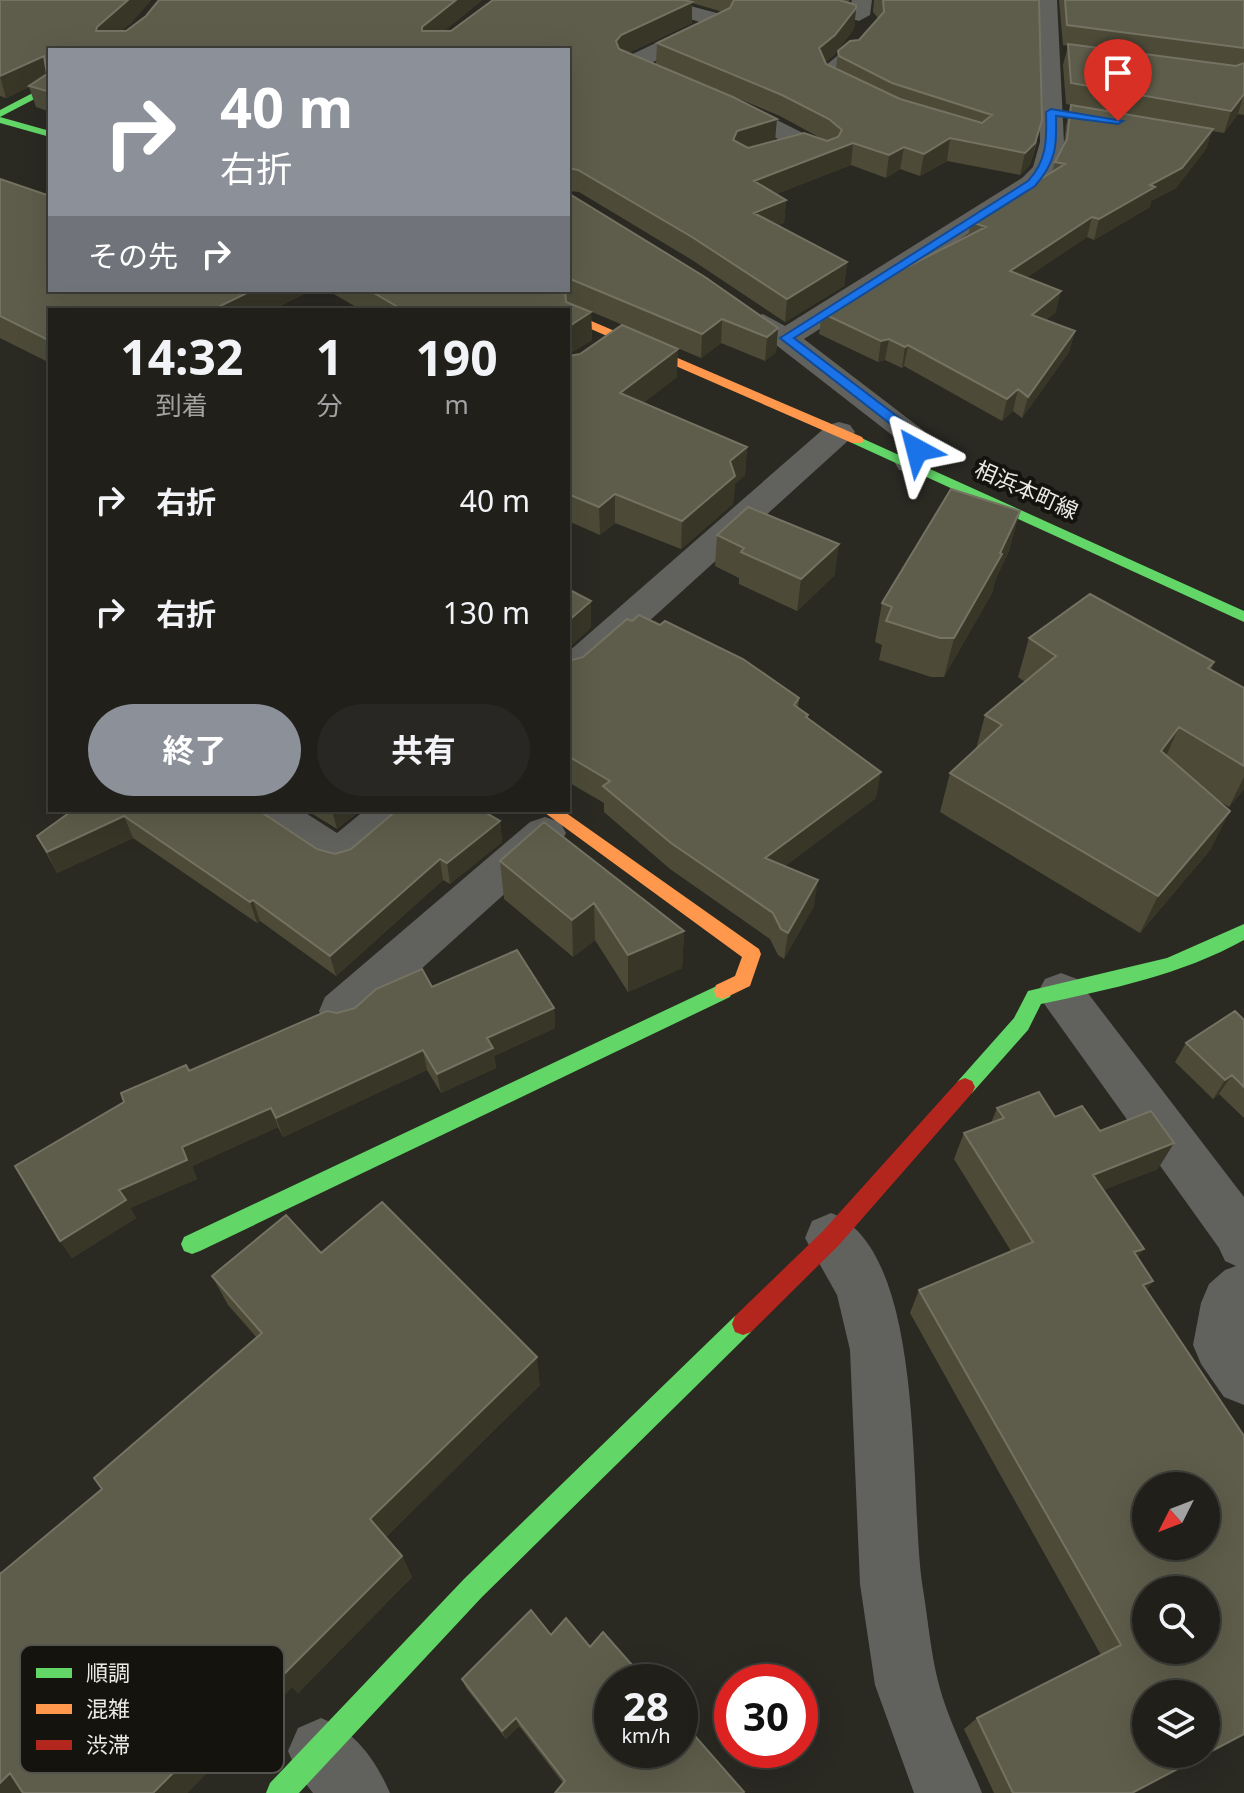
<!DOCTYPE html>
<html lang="ja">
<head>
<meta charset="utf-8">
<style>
	:root { --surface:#201f1a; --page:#282723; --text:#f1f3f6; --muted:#a2a2a2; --line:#3d3d39; --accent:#8c9099 }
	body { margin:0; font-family:"Noto Sans","Noto Sans JP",sans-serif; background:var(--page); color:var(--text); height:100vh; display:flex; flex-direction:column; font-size:30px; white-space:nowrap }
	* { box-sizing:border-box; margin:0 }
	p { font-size:26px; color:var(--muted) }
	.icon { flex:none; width:44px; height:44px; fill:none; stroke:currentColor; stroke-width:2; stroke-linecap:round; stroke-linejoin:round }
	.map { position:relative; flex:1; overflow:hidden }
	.sheet { position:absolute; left:48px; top:308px; width:522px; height:504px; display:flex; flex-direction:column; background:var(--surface); border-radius:0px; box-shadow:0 8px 32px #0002,0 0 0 2px var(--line) }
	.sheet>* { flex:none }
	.banner { position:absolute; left:48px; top:48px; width:522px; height:244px; border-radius:0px; box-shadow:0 8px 32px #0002,0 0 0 2px var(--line); background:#8c9099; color:#fff; overflow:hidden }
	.needle { width:52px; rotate:228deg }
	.fabs { position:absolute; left:1132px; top:1472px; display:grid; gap:16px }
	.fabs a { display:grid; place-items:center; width:88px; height:88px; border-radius:50%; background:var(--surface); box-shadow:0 8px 32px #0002,0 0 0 2px var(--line); font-size:40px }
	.speed { position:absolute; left:594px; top:1664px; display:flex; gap:16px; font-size:40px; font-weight:700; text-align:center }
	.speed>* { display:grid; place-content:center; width:104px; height:104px; border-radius:50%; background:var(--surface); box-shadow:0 8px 32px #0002,0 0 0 2px var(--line); line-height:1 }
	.speed small { font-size:20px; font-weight:400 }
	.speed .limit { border:12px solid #d22; background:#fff; color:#111 }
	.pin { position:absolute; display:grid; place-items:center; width:68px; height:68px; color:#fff; margin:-82px -34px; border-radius:50% 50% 50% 0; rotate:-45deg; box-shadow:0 0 8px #0007 }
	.pin .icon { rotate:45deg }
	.me { position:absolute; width:88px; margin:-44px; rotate:322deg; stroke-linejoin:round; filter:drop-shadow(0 0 6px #0008) }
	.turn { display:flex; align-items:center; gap:28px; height:168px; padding:0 40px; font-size:36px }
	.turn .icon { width:104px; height:104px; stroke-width:2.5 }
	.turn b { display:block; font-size:56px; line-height:68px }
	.then { display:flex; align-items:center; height:76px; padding:0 40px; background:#0003; gap:16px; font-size:30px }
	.eta { display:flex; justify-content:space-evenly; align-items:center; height:136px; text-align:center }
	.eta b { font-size:48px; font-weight:700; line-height:56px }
	.cta { display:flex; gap:16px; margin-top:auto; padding:16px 40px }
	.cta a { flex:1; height:92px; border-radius:48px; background:var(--accent); color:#fff; font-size:32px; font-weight:700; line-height:92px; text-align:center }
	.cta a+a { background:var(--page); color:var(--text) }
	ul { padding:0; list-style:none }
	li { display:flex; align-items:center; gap:24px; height:112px; padding:0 40px }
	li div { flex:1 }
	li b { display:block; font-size:30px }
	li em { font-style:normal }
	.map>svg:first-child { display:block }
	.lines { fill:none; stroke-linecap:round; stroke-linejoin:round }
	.lane { fill:#61615e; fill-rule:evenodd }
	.street { fill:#61615e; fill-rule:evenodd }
	.fast { fill:#63d668; fill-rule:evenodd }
	.slow { fill:#ff974d; fill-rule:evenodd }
	.jam { fill:#b3261e; fill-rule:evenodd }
	.wall { fill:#4d4b38; fill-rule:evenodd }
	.shaded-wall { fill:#383627 }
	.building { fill:#5e5c4a; stroke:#747262; stroke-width:2; fill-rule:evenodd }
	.route { fill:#1a73e8; stroke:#114b97; stroke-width:2 }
	.labels { text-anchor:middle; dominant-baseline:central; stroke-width:8; stroke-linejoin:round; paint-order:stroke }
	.far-street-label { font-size:22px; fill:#ebeae2; stroke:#14130e }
	.key { fill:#14130e; stroke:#54544e; stroke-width:2 }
	.key-label { font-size:22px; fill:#ebeae2 }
</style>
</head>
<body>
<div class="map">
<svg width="1244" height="1793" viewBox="0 0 1244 1793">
	<rect width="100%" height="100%" fill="#2a2922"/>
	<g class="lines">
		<!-- lane -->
		<path class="lane" d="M842 52 852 54 832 71 834 79 846 88 840 91 825 83 820 70Z"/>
		<!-- street -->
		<path class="street" d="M634 0H668L728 16 731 21 728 26 649 64 749 106 833 148 836 153 833 158H815L733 116 622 69 619 64 622 59 700 22 637 4Z
			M790 0H825L850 6 852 0H872L870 15 859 21 793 4Z
			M1037 0H1057L1064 142 1058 169 1040 188 804 339 923 430 932 445 931 456 923 470 911 473 899 470 895 463 899 450 897 439 748 323 753 317 763 314 785 326 1022 178 1033 167 1040 142Z
			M839 422 850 425 855 432 850 439 582 682 568 686V652L828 425Z
			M249 810H301L337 833 365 810H414L408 821 354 868 339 872 324 868 255 821Z
			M545 817 560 822 566 833 560 844 359 1025 342 1030 325 1025 319 1011 325 997 530 822Z
			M1061 973 1077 979 1244 1197V1405L1224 1397 1201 1364 1193 1345 1201 1303 1209 1284 1225 1270 1236 1266 1225 1261 1219 1248 1045 1005 1038 992 1045 979Z
			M831 1213C929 1251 908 1501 923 1589 928 1620 931 1655 939 1685 949 1722 968 1758 982 1793H914L875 1685 860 1584 850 1350 837 1295 805 1238 812 1221Z
			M321 1718C356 1732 375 1759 390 1793H313L298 1774 288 1751 298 1728Z"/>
		<!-- fast -->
		<path class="fast" d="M50 84V91L0 117V110Z
			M0 117 50 131V137L0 123Z
			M857 436 1244 611V622L852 443V437Z
			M1244 924V940C1181 975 1111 989 1041 1004L1028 1030 972 1093 965 1096 958 1093 955 1087 958 1081 1014 1018 1028 991 1167 958Z
			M723 983 730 985 732 991 730 997 200 1251 192 1254 184 1251 181 1244 184 1237Z
			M743 1313 751 1316 754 1324 751 1332 482 1597 299 1793H266L270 1783 464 1579 735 1316Z"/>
		<!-- slow -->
		<path class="slow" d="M568 311 862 437 864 440 862 443H852L568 319Z
			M541 810H562L759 949 761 954 750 986 723 999 716 997 714 991 716 985 735 976 742 957Z"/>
		<!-- jam -->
		<path class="jam" d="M965 1078 972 1081 975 1087 972 1093 839 1245 751 1332 743 1335 735 1332 732 1324 735 1316 823 1231 958 1081Z"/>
	</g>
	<!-- wall -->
	<path class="wall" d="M0 0H151L131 23 121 31H126L146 16 159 0H482L444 31H451L493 0H850L848 2 856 8 854 29 833 56 825 62 826 64 836 69 838 51 859 40 878 18 873 12 874 0H1039L1037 142 1030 165 1020 175 947 161 920 176 900 169 886 178 851 165 776 194 786 200 784 223 777 225 847 262 844 286 785 322 692 260 579 192 568 191V50L50 92V112L36 107 29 87 6 98 0 96ZM692 3 723 12 657 43 656 64 780 116 824 140 775 141 628 53 692 23Z
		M1059 0H1244V115L1238 114 1224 133 1212 131 1206 149 1176 188 1151 201 1150 207 1094 240 1087 237 1027 277 1056 312 1046 320 1075 331 1069 352 1022 418 1013 411 1002 421 904 366 902 368 885 360 878 362 819 334 822 313 877 282 968 236 971 222 1052 172 1055 162 1064 145 1066 125 1071 105 1066 104 1063 65 1068 46 1063 45Z
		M0 179 50 290H312L272 310H50V363L0 338Z
		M568 193 778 328 776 352 765 361 721 343 701 358 566 301 591 312 592 340 568 355V310H361L327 290H568Z
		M568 356 677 377 643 403 747 447 745 475 735 484 733 504 681 549 615 523 600 535 568 521Z
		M717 535 835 575 797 611 739 584V578L715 566Z
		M1010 549 996 578 992 593 944 677H931L879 660 882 645 875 642 882 603Z
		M1029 638 1214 662 1211 670 1244 688V789L1229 807 1218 800 1211 849 1140 933 940 812 950 773 976 749 985 715 1025 682 1018 677Z
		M568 661 799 698 798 708 808 715V718L876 798 785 866 814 906 784 959 778 955 770 939 670 869 604 812V803L568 782Z
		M73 810H258L317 849 335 854 500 821 502 842 450 884 443 880 336 976 260 921 257 923 133 838 57 873 37 836Z
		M306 810H361L337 829Z
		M500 861 684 931 682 968 628 992 595 940 573 957 504 899Z
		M432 987 554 1008 555 1028 494 1056 496 1068 441 1093 427 1070 283 1137 278 1127 192 1166 197 1179 130 1208 136 1218 72 1258 60 1241 189 1071 337 1013Z
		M1244 1020V1118L1219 1094 1213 1099 1175 1062 1186 1043Z
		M997 1108 1055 1117 1100 1131 1158 1169 1103 1190 1137 1258 1153 1281 1146 1290 1132 1793H994L964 1729 977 1718 1101 1655 910 1313 919 1290 1011 1251 954 1159 964 1133 991 1123Z
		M321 1253 540 1385 386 1537 402 1556 412 1577 298 1693 292 1687 187 1793H0V1571L2 1573 102 1489 257 1338 228 1305 212 1276Z
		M462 1679 612 1750 563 1783 519 1726 506 1739 466 1688Z"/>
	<!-- shaded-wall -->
	<path class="shaded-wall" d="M128 0H151L131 23 102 48 96 31 97 27Z
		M456 0H482L424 48 422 27Z
		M692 2V23L621 56 616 41 621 35Z
		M856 8 854 29 833 56 817 69 819 48Z
		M44 56 50 77 6 98 0 76Z
		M1244 94 1238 114 1224 133 1231 111Z
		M777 119 775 141 732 162 733 140 737 131Z
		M1042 120 1030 165 1020 175 1025 153Z
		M1213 129 1206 149 1176 188 1151 201 1150 207 1094 240 1099 219 1150 185Z
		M950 138 947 161 920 176 924 154Z
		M853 143 851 165 753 203 754 181Z
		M904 147 900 169 886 178 889 155Z
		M786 200 784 223 752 236 754 213Z
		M1092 217 1087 237 1006 292 1010 271Z
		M847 262 844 286 785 322 787 299Z
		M253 290H312L272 310H212Z
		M1061 291 1056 312 1027 336 1032 315Z
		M591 312 592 340 568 355V327Z
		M722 319 721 343 701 358 702 334Z
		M778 328 776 352 765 361 767 337Z
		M1075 331 1069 352 1022 418 1028 397Z
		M889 339 885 360 878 362 881 341Z
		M908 345 904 366 902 368 905 347Z
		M678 349 677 377 620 421V393Z
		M1018 389 1013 411 1002 421 1007 399Z
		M747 447 745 475 735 484 733 504 681 549 682 521 730 461Z
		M615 494V523L600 535 599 507Z
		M1020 511 1010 549 996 578 992 593 944 677 954 638 1000 553Z
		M839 544 835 575 797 611 801 579Z
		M591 601V628L568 649V621Z
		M1179 727 1162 765 1161 751Z
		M881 772 876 798 761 884 765 858Z
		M1244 777V789L1229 807Z
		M332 810H361L337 829Z
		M1230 811 1211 849 1140 933 1158 896Z
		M124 816 133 838 57 873 47 852Z
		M500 821 502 842 450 884 447 863Z
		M440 859 443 880 336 976 330 956Z
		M818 880 814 906 784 959 788 933Z
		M253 900 260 921 257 923 250 902Z
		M594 903 595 940 573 957 572 920Z
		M684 931 682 968 628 992V955Z
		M554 1008 555 1028 494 1056 496 1068 441 1093 437 1074 487 1038Z
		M423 1050 427 1070 283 1137 276 1118Z
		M1232 1075 1219 1094 1213 1099 1225 1080Z
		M271 1108 278 1127 192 1166 197 1179 130 1208 136 1218 72 1258 60 1241 119 1190 182 1147Z
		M1174 1143 1158 1169 1079 1199 1093 1175Z
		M1144 1249 1128 1272 1134 1252Z
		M1153 1281 1137 1304 1143 1285Z
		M537 1357 540 1385 381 1542 370 1519Z
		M402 1556 412 1577 298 1693 292 1687 187 1793H153L276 1670Z
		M516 1718 519 1726 506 1739 502 1731Z
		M10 1773 32 1793H0V1783Z"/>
	<!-- building -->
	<path class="building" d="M0 0H128L97 27 96 31H126L146 16 159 0H456L422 27V31H451L493 0H684L692 2 621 35 616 41 619 49 733 97 777 119 737 131 733 140 748 148 804 133 827 141 838 137 842 130 829 119 782 95 657 43 730 8 734 0H839L856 5V8L835 35 819 48 826 64 900 99 982 123 992 115 892 83 839 56 838 51 850 41 859 40 884 12 883 0H1039L1042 120 1035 143 1025 153 950 138 924 154 904 147 889 155 853 143 754 181 786 200 754 213 847 262 787 299 692 237 578 170 568 168V50H50V92L29 86 47 74 44 56 0 76Z
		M1065 0H1244V48L1067 25Z
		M1068 44 1236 66 1244 63V94L1231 111 1071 83Z
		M1071 105 1213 129 1182 168 1150 185 1155 187 1099 219 1092 217 1010 271 1061 291 1032 315 1075 331 1028 397 1018 389 1007 399 908 345 905 347 889 339 881 341 822 313 874 280 877 282 986 227 971 222 1065 164 1055 162 1067 139Z
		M0 179 50 196V290H253L212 310H50V341L0 316Z
		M568 193 705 277 778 328 767 337 722 319 702 334 568 278Z
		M369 290H565L566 302 591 312 568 327V310H403Z
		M622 325 678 349 620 393 747 447 730 461 735 476 682 521 615 494 599 507 568 494V356L580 354Z
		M951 489 1020 511 1000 553 1002 554 954 638H940L886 621 892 607 882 603Z
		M748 507 839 544 801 579 741 552 744 548 717 535Z
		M568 589 591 601 568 621Z
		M1090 594 1214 662 1208 668 1244 688V766L1179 727 1161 751 1230 811 1158 896 950 773 1002 725 985 715 1056 656 1029 638Z
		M639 615 660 625 665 621 743 659 799 698 794 705 808 715 806 717 881 772 765 858 818 880 788 933 781 929 773 913 671 843 603 786 610 781 568 756V661L583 657 627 619 632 621Z
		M73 810H258L317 849 335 854 351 849 397 810H481L500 821 447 863 440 859 330 956 253 900 250 902 124 816 47 852 37 836Z
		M544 822 684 931 628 955 594 903 572 920 500 861Z
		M517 950 554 1008 487 1038 493 1048 437 1074 423 1050 276 1118 271 1108 182 1147 187 1160 119 1190 126 1200 60 1241 15 1166 124 1102 121 1093 186 1065 189 1071 327 1011 337 1013 355 1008 376 989 422 969 432 987Z
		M1235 1011 1244 1020V1087L1232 1075 1225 1080 1186 1043Z
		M1039 1092 1055 1117 1082 1106 1100 1131 1151 1111 1174 1143 1093 1175 1144 1249 1134 1252 1153 1281 1143 1285 1244 1436V1734L1206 1754V1694H1146V1754H1206L1132 1793H1013L977 1718 1121 1645 919 1290 1033 1242 964 1133 1004 1118 997 1108ZM1146 1486H1206V1546H1146ZM1146 1590H1206V1650H1146Z
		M382 1202 537 1357 370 1519 402 1556 282 1676 276 1670 153 1793H23L10 1773 0 1783V1574L102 1489 94 1478 262 1333 212 1276 286 1215 321 1253Z
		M531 1610 551 1635 566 1618 590 1647 603 1632 647 1682H612V1750H680V1719L744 1792 743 1793H555L565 1781 516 1718 502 1731 462 1679Z"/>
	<!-- route -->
	<path class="route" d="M1051 109 1123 121 1118 124 1056 116C1057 146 1056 162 1035 186L794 338 902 420 922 441V453H912L909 442 893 426 780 338 1028 181C1047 161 1047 139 1046 112Z"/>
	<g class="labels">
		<!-- far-street labels -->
		<g class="far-street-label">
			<text transform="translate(1027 489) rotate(24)">相浜本町線</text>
		</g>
	</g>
	<!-- legend -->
	<rect x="20" y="1645" width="264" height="128" rx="12" class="key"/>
	<rect x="36" y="1668" width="36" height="10" fill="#63d668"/>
	<rect x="36" y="1704" width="36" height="10" fill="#ff974d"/>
	<rect x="36" y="1740" width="36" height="10" fill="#b3261e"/>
	<g class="key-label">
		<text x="86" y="1681">順調</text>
		<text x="86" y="1717">混雑</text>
		<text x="86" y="1753">渋滞</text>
	</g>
</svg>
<div class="fabs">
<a><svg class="needle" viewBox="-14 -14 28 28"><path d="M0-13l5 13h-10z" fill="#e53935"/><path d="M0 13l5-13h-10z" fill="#a2a2a2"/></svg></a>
<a><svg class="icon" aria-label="search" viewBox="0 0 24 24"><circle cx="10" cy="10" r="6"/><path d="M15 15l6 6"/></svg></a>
<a><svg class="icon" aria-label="layers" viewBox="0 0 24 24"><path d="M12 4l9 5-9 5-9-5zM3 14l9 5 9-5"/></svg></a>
</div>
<div class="speed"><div>28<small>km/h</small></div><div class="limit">30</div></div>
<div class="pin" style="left:1118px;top:121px;background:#d93025"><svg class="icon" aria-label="arrive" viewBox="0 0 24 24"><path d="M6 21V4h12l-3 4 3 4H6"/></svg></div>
<svg class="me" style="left:917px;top:450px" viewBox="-20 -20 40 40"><path d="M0-17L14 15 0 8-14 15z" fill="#1a73e8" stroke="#fff" stroke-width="4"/></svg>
<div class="banner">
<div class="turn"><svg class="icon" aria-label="right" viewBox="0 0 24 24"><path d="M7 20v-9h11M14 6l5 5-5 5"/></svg><div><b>40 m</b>右折</div></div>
<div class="then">その先<svg class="icon" aria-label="right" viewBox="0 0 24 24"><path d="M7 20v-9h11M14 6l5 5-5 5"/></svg></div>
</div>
<section class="sheet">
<div class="eta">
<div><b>14:32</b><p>到着</p></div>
<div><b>1</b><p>分</p></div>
<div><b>190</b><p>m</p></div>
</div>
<ul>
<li><svg class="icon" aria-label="right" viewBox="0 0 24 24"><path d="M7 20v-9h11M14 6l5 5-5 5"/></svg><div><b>右折</b></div><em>40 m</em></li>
<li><svg class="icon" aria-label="right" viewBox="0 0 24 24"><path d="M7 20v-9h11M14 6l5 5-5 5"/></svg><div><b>右折</b></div><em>130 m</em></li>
</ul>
<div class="cta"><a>終了</a><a>共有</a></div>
</section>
</div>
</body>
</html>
